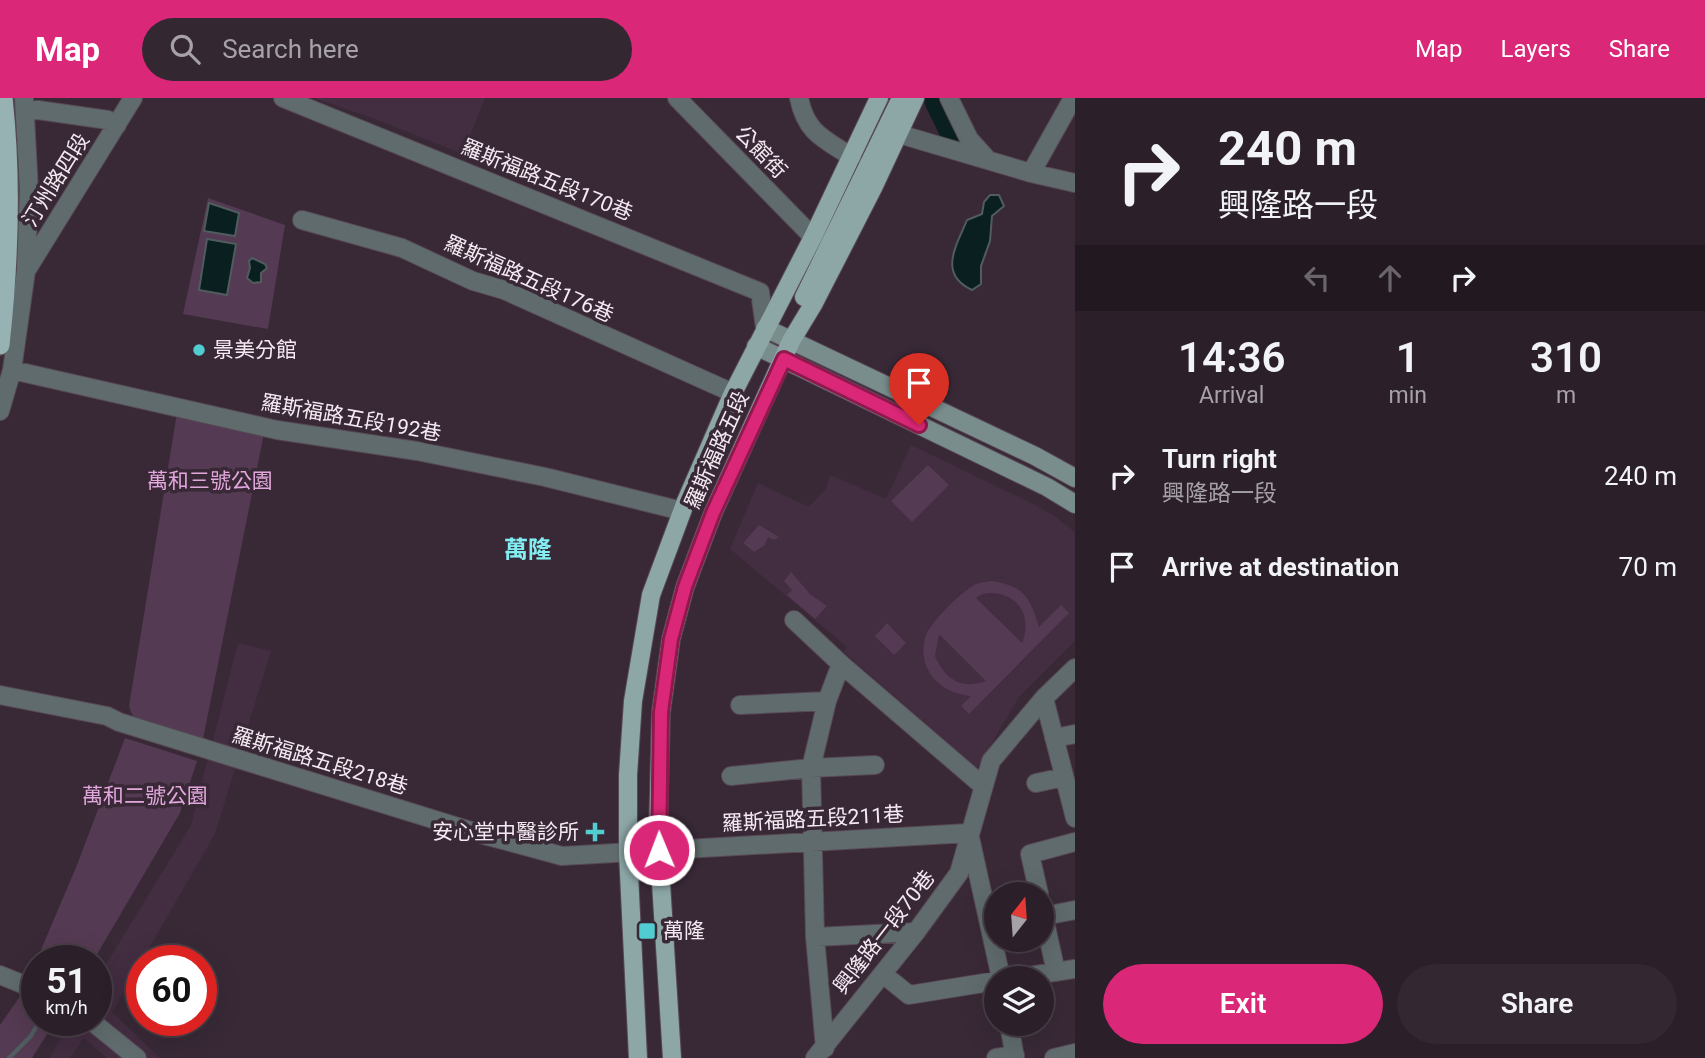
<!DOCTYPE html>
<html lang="en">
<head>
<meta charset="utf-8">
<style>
	:root { --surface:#2b1f29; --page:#332731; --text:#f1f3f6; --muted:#a6a2a8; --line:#473d46; --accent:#db2777 }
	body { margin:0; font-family:Roboto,"Noto Sans TC",sans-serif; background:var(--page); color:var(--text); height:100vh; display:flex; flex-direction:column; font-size:26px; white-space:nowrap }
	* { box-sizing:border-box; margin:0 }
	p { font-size:23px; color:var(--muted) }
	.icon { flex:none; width:38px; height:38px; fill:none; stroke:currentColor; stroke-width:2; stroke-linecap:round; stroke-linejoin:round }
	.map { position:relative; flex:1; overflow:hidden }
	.details { display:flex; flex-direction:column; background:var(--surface); width:630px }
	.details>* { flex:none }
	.hud { background:#2b1f29; color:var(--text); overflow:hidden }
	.needle { width:46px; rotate:17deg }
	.controls { position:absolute; left:984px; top:784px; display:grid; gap:14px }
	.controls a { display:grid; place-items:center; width:70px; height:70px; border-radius:50%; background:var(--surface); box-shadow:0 7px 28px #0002,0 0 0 2px var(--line); font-size:35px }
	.speed { position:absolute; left:21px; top:847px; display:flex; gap:14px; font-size:35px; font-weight:700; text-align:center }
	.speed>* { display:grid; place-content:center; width:91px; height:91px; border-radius:50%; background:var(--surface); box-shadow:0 7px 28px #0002,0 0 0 2px var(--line); line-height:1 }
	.speed small { font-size:18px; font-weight:400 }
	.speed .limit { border:10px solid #d22; background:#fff; color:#111 }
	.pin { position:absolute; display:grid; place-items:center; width:60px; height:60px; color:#fff; margin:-72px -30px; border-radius:50% 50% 50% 0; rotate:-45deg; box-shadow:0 0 7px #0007 }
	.pin .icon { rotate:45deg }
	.me { position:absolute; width:77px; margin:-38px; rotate:359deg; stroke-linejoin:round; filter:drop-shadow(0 0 5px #0008) }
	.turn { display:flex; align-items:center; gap:24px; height:147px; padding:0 28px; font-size:32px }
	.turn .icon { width:91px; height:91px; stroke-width:2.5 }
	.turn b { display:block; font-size:49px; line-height:60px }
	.lanes { display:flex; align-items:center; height:66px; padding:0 28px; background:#0003; justify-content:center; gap:35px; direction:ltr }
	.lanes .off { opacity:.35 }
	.eta { display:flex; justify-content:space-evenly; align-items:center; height:119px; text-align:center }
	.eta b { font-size:42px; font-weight:600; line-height:49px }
	.primary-button { display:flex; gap:14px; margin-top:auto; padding:14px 28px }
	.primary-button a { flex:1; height:80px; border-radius:42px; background:var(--accent); color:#fff; font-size:28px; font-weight:600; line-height:80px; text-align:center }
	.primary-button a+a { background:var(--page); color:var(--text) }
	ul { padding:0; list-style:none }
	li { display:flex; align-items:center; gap:21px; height:91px; padding:0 28px }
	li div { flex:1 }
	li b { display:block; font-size:26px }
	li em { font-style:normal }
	header { display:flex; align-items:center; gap:42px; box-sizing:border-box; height:98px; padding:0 35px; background:var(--accent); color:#fff }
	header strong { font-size:33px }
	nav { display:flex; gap:38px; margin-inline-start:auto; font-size:24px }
	.search { width:490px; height:63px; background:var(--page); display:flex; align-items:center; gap:18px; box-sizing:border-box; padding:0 24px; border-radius:38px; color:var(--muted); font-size:26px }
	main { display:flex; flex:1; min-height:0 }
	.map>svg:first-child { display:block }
	.built { fill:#432d41 }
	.green { fill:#543a52; fill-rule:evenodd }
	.water { fill:#091f20; stroke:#505c5f; stroke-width:2 }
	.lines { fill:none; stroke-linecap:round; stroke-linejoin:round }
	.stream { stroke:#505c5f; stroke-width:4.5 }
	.river { stroke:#091f20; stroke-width:26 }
	.minor-casing { stroke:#574855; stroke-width:20 }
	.secondary-casing { stroke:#574855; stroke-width:20 }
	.primary-casing { stroke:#574855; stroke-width:20 }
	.trunk-casing { stroke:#574855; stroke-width:22 }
	.minor { stroke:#5f6b6c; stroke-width:18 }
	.secondary { stroke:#798d8d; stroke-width:18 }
	.primary { stroke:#8da7a7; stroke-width:18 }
	.trunk { stroke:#96b2b3; stroke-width:19 }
	.route-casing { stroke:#8e194d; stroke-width:18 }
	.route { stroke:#db2777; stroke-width:12 }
	.poi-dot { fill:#51ccd1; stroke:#392937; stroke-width:2.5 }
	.labels { text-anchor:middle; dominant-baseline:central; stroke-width:7; stroke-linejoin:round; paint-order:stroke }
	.street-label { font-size:21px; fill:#f5eaf3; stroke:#392937 }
	.poi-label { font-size:21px; fill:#f5eaf3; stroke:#392937; text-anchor:start }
	.park-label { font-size:21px; fill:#e2a7dd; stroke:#392937 }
	.quarter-label { font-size:24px; font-weight:bold; fill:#82eef2; stroke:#392937 }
</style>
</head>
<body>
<header>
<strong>Map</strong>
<div class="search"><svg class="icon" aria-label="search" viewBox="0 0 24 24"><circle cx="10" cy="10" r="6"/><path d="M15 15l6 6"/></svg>Search here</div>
<nav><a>Map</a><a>Layers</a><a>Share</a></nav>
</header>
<main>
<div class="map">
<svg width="1075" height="960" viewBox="0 0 1075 960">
	<rect width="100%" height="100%" fill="#392937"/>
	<!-- built -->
	<path class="built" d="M314 0H485L463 56 375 21Z
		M911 347 1033 406 1054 418 1075 434V543L1019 599 977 670 844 554 847 549 730 451 758 385 809 409 826 391 830 377 886 401Z
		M238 545 271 553 215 736 112 914 160 960H107L84 940 70 960H49L72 922H96V883L191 727Z"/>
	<!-- green -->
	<path class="green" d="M208 100 285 127 268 231 183 216Z
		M177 315 264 335 203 641 133 619 129 608Z
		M928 367 949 387 912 424 891 403Z
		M759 427 779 439 774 442 768 439 765 447 754 454 743 445Z
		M791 474 810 496 827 508 815 521 787 497 792 492 784 483Z
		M992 483C1024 488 1030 499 1039 529L1061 507 1069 515 969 616 961 608 971 598C940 596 915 570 926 537 931 524 963 492 976 486 981 484 987 484 992 483ZM991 495C1020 496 1032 520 1022 545L976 500 982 496ZM939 537H940L986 583C961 592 945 581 935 558Z
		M887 525 906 545 894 557 875 538Z
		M125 640 197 663 180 715 93 863H37V876L32 873 77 767Z
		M23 894 37 901V922H56L32 960H0V927Z"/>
	<!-- water -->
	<path class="water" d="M990 97H999L1004 108 992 118 990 143 981 168V186L972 192C937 176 957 147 967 122L982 116 984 104Z
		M209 105 239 115 235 138 204 133Z
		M207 141 236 146 227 197 199 192Z
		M252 160 265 166 267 170 261 175V184L253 185 247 180 250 170 249 163Z"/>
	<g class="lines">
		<!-- stream -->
		<path class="stream" d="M9 960 31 938 40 922"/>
		<!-- river -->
		<path class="river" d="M937 2 958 45"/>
		<!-- minor casing -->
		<g class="minor-casing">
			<path id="minor" d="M24 0 29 92 26 170
				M283 0 760 194 765 230
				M677 0 813 139
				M799 0C806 35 824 41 852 59
				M949 0 969 41 987 61
				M25 13 38 12 108 22 117 27
				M899 36 1031 75 1075 85
				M1031 75 1073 0
				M302 122 402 150 473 183 504 192 733 295
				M12 272 277 332 417 353 545 379 682 413
				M0 313 12 272 26 173 133 0
				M794 522 841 566 983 688
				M0 597 107 618 119 624 484 737 562 758 969 735 1001 880
				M1044 600 1075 720
				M740 607 827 603
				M1054 640 1075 636
				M731 678 811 670 875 667
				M1036 685 1064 679
				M1039 796 1030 756 1075 744
				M1041 806 1056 874
				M1044 818 1075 812
				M815 839 916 834
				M883 876 909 897 996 883
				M0 877 37 892
				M1015 880 1075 871
				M90 922 137 960
				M1009 926 1015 960
				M825 950 815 839 811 670 827 603 841 566
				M815 960 916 834 959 775 991 663 1044 600 1075 570
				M996 960 1015 957
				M1054 960 1075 955"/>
		</g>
		<!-- secondary casing -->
		<g class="secondary-casing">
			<path id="secondary" d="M765 230 1035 358 1075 380
				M756 248 1047 389 1075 406"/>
		</g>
		<!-- primary casing -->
		<g class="primary-casing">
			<path id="primary" d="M804 199 901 0
				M638 960 628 755V677L633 603 651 497 686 403 733 295 813 139 879 0
				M672 960 658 737 661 614 671 541 685 489 713 415 791 243 814 205 873 90 915 0"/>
		</g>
		<!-- trunk casing -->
		<g class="trunk-casing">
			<path id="trunk" d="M0 247C9 165 12 82 3 0"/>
		</g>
		<!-- minor -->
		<use href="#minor" class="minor"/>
		<!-- secondary -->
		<use href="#secondary" class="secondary"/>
		<!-- primary -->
		<use href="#primary" class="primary"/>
		<!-- trunk -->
		<use href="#trunk" class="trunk"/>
	</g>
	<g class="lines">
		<!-- route casing -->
		<g class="route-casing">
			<path id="route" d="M659 752 661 614 671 541 685 489 713 415 784 261 919 327"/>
		</g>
		<!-- route -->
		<use href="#route" class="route"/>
	</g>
	<!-- markers -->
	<g class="poi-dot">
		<circle cx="199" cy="252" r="7"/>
		<path d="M591.5 723.5h7v7h7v7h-7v7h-7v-7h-7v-7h7z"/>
		<rect x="638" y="824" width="18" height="18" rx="3.5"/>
	</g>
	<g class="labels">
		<!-- street labels -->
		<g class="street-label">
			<text transform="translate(761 54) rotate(46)">公館街</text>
			<text transform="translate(56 82) rotate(-58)">汀州路四段</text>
			<text transform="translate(547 82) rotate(22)">羅斯福路五段170巷</text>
			<text transform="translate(529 181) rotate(24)">羅斯福路五段176巷</text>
			<text transform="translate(351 320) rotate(10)">羅斯福路五段192巷</text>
			<text transform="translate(717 352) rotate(-66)">羅斯福路五段</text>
			<text transform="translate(320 663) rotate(17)">羅斯福路五段218巷</text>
			<text transform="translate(813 721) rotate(-3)">羅斯福路五段211巷</text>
			<text transform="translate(884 834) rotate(-52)">興隆路一段70巷</text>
		</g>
		<!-- poi labels -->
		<g class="poi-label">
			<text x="213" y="252">景美分館</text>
			<text x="579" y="734" text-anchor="end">安心堂中醫診所</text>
			<text x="663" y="833">萬隆</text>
		</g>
		<!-- park labels -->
		<g class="park-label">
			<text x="210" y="383">萬和三號公園</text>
			<text x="145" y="698">萬和二號公園</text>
		</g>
		<!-- quarter labels -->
		<g class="quarter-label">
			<text x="528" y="452">萬隆</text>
		</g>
	</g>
</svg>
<div class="controls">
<a><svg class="needle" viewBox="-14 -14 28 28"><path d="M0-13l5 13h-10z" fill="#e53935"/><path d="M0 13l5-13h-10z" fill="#a6a2a8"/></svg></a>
<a><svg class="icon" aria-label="layers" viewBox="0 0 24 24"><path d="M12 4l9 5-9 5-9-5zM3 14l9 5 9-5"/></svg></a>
</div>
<div class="speed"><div>51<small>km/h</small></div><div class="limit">60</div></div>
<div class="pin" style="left:919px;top:327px;background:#d93025"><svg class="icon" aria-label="arrive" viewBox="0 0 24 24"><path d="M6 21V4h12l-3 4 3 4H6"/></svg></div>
<svg class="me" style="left:659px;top:752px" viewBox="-20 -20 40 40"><circle r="17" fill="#db2777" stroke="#fff" stroke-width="3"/><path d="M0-11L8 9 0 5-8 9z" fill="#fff"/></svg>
</div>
<section class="details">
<div class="hud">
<div class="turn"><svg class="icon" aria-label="right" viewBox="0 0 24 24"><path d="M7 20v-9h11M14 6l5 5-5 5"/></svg><div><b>240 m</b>興隆路一段</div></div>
<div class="lanes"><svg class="icon off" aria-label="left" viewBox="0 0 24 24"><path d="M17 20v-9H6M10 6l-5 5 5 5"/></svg><svg class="icon off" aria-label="ahead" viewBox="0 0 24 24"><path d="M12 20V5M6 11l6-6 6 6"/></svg><svg class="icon" aria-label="right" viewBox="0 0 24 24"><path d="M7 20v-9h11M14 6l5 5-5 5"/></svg></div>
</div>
<div class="eta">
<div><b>14:36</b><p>Arrival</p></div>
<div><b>1</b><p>min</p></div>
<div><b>310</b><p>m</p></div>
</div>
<ul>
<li><svg class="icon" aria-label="right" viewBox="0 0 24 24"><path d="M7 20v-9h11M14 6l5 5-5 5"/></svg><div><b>Turn right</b><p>興隆路一段</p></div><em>240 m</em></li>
<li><svg class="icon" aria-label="arrive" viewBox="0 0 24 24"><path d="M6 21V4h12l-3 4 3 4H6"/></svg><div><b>Arrive at destination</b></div><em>70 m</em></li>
</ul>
<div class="primary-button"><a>Exit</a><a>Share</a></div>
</section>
</main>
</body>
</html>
